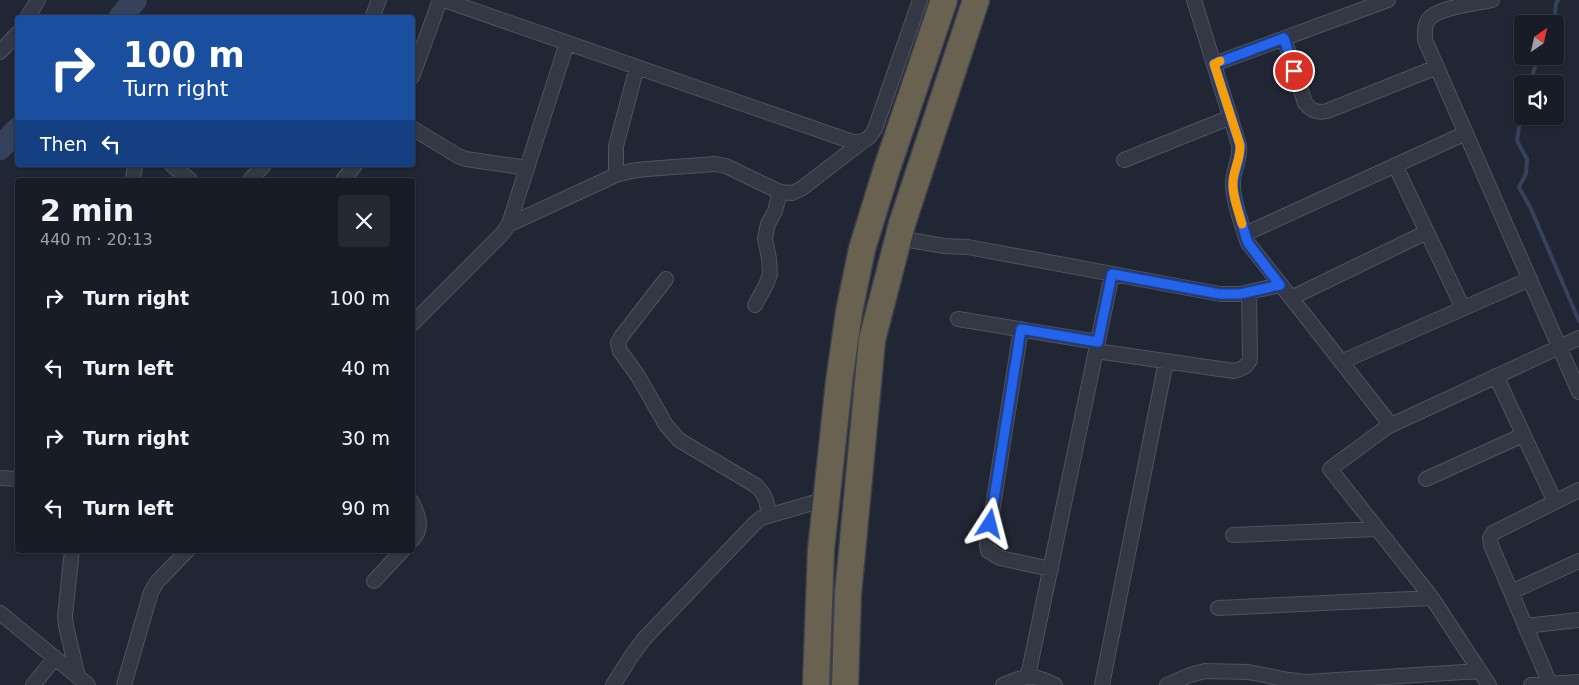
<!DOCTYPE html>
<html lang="en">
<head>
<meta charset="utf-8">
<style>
	:root { --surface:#181c26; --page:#252932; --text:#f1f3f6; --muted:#9fa1a7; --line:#363a43 }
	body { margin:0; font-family:"DejaVu Sans",sans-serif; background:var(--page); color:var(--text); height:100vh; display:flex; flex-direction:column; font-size:19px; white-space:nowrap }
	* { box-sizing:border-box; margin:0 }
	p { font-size:16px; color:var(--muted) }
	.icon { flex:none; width:28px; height:28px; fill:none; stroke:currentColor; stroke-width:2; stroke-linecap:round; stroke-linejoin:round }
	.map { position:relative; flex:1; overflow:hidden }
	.side { position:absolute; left:15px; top:178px; width:400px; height:375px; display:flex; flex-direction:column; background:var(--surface); border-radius:5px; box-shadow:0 1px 4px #0004,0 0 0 1px var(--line) }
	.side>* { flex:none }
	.top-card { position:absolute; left:15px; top:15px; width:400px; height:152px; border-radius:5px; box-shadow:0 1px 4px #0004,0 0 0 1px var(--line); background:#1a4fa0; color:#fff; overflow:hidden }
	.needle { width:32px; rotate:34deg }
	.tools { position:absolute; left:1514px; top:15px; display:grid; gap:10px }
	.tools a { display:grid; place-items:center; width:50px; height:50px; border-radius:5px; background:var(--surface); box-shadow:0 1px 4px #0004,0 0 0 1px var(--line); font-size:25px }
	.pin { position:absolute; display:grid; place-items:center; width:42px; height:42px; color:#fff; margin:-21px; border:2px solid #fff; border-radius:50%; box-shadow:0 1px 5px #0007 }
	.me { position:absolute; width:55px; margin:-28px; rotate:9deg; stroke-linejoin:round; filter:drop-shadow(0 0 4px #0008) }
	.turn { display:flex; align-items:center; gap:18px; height:105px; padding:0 25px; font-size:22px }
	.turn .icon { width:65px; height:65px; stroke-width:2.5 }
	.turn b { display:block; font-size:35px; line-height:42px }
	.then { display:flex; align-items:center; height:48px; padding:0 25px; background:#0003; gap:10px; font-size:19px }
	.round { display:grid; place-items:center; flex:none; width:52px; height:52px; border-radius:5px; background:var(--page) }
	.summary { display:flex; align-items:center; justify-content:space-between; height:85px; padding:0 25px }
	h1 { font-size:30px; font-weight:800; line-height:38px }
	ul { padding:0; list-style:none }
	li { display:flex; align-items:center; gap:15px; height:70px; padding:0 25px }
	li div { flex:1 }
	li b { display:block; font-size:19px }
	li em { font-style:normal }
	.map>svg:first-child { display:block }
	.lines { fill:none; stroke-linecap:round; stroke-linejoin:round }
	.stream { stroke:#36425b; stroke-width:4 }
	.river { stroke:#36425b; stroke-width:24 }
	.street-casing { stroke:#4e535f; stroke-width:16 }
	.highway-casing { stroke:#3b404b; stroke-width:29 }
	.street { stroke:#333844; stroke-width:14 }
	.highway { stroke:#696251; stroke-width:26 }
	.route-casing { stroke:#184099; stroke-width:12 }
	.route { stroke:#2563eb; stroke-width:9 }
	.slow { stroke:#f59e0b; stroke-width:9 }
</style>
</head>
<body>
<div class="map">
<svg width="1579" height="685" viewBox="0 0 1579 685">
	<rect width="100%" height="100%" fill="#202633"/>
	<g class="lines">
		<!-- stream -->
		<path class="stream" d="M1554 24 1556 4 1558 0
			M1530 84 1538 56
			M1522 109 1520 119 1517 141 1527 159 1526 174 1519 187 1531 209 1579 321"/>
		<!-- river -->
		<path class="river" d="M120 18 135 0
			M0 148 18 129"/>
		<!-- street casing -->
		<g class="street-casing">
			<path id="street" d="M444 0 853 142C865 142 869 139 875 129L920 0
				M1194 0 1239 145C1241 158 1233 170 1233 183 1232 198 1243 229 1248 243L1391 425
				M1492 0C1476 4 1437 7 1428 20 1424 26 1425 33 1425 40L1579 392
				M27 18 38 0
				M372 18 379 0
				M1284 38 1305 103C1312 111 1317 113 1327 111L1437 67
				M0 52 18 33
				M1214 64 1388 0
				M412 77 440 0
				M412 128 458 156 466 159 527 168
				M1124 160 1231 117
				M172 165 190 180
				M1395 165 1463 308
				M616 175V146L637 67
				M133 180 135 165
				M250 180 264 165
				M343 180 355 165
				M508 225 616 175 631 171 647 169 715 164 726 166 780 192 792 193 801 189 862 142
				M1245 234 1466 133
				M898 238 944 246 968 247 1220 294H1240L1280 285
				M666 279 621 337 618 343 620 351 638 376 666 425 679 440 755 485C766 494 767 502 769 516
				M1291 298 1427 232
				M755 305 766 285 770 274 769 259 765 238 768 224 775 211 780 192
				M958 319 1098 342
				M412 324 502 234 509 224 567 43
				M1021 329 987 544 988 551 1000 558 1051 569
				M1096 351 1234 371C1242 369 1246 367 1250 360L1249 293
				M1341 362 1530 279
				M1496 376 1555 502
				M0 478 18 479
				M1426 479 1523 435
				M412 502C418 515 424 528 412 540
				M1233 535 1377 529
				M72 550 65 616 66 626 78 677
				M374 581 403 550
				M1511 592 1579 561
				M1218 608 1432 598
				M0 613 88 685
				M1525 626 1579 620
				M1028 676 1112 274
				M1550 684 1491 545 1490 538 1493 533 1579 490
				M33 685 55 658
				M124 685 151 592 157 582 188 550
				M613 685 632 655 644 639 754 524 761 518 826 499
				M1003 685C1028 675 1031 673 1055 685
				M1102 685 1166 361
				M1167 685 1190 675 1205 671 1248 672 1289 680 1306 682 1480 671
				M1489 685 1432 598 1330 469 1387 427 1579 338
				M1531 685 1579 682"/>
		</g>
		<!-- highway casing -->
		<g class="highway-casing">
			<path id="highway" d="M816 685 821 550 839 382 849 312 862 249 887 168 944 0
				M845 685 848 594 872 340 902 224 976 0"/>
		</g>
		<!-- street -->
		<use href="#street" class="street"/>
		<!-- highway -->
		<use href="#highway" class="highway"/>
	</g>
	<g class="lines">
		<!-- route casing -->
		<g class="route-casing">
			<path id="route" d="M990 524 1021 329 1098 342 1112 274 1220 294H1240L1280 285 1248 243 1245 234 1233 190C1232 175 1241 160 1240 145L1214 64 1284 38 1294 71"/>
		</g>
		<!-- route -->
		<use href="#route" class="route"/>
		<!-- slow -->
		<path class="slow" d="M1220 61 1214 64 1240 145C1241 158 1234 168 1233 181 1232 195 1238 210 1242 224"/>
	</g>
</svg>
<div class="tools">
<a><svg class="needle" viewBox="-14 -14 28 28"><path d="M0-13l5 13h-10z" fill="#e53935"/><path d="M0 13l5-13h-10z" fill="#9fa1a7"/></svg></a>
<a><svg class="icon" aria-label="sound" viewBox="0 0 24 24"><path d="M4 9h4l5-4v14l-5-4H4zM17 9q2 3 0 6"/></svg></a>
</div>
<div class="pin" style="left:1294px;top:71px;background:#d93025"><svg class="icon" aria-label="arrive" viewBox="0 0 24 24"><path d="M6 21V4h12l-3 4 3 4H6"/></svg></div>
<svg class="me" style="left:990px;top:524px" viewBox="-20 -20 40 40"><path d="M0-17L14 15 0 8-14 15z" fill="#2563eb" stroke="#fff" stroke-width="4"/></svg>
<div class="top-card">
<div class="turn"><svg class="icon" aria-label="right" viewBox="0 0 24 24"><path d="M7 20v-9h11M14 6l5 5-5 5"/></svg><div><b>100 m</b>Turn right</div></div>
<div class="then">Then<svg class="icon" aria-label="left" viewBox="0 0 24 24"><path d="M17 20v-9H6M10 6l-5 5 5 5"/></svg></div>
</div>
<section class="side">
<div class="summary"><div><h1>2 min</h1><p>440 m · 20:13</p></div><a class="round"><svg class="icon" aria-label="close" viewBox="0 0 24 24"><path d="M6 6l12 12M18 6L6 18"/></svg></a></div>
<ul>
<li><svg class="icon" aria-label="right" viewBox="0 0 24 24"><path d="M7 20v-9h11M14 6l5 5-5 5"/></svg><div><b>Turn right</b></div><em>100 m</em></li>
<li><svg class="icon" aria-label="left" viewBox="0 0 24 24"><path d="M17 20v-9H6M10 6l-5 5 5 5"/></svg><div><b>Turn left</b></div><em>40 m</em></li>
<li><svg class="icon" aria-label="right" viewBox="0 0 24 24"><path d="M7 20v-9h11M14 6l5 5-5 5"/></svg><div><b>Turn right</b></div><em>30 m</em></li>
<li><svg class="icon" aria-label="left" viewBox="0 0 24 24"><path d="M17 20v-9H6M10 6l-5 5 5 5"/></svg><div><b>Turn left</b></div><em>90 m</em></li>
</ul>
</section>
</div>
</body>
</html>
